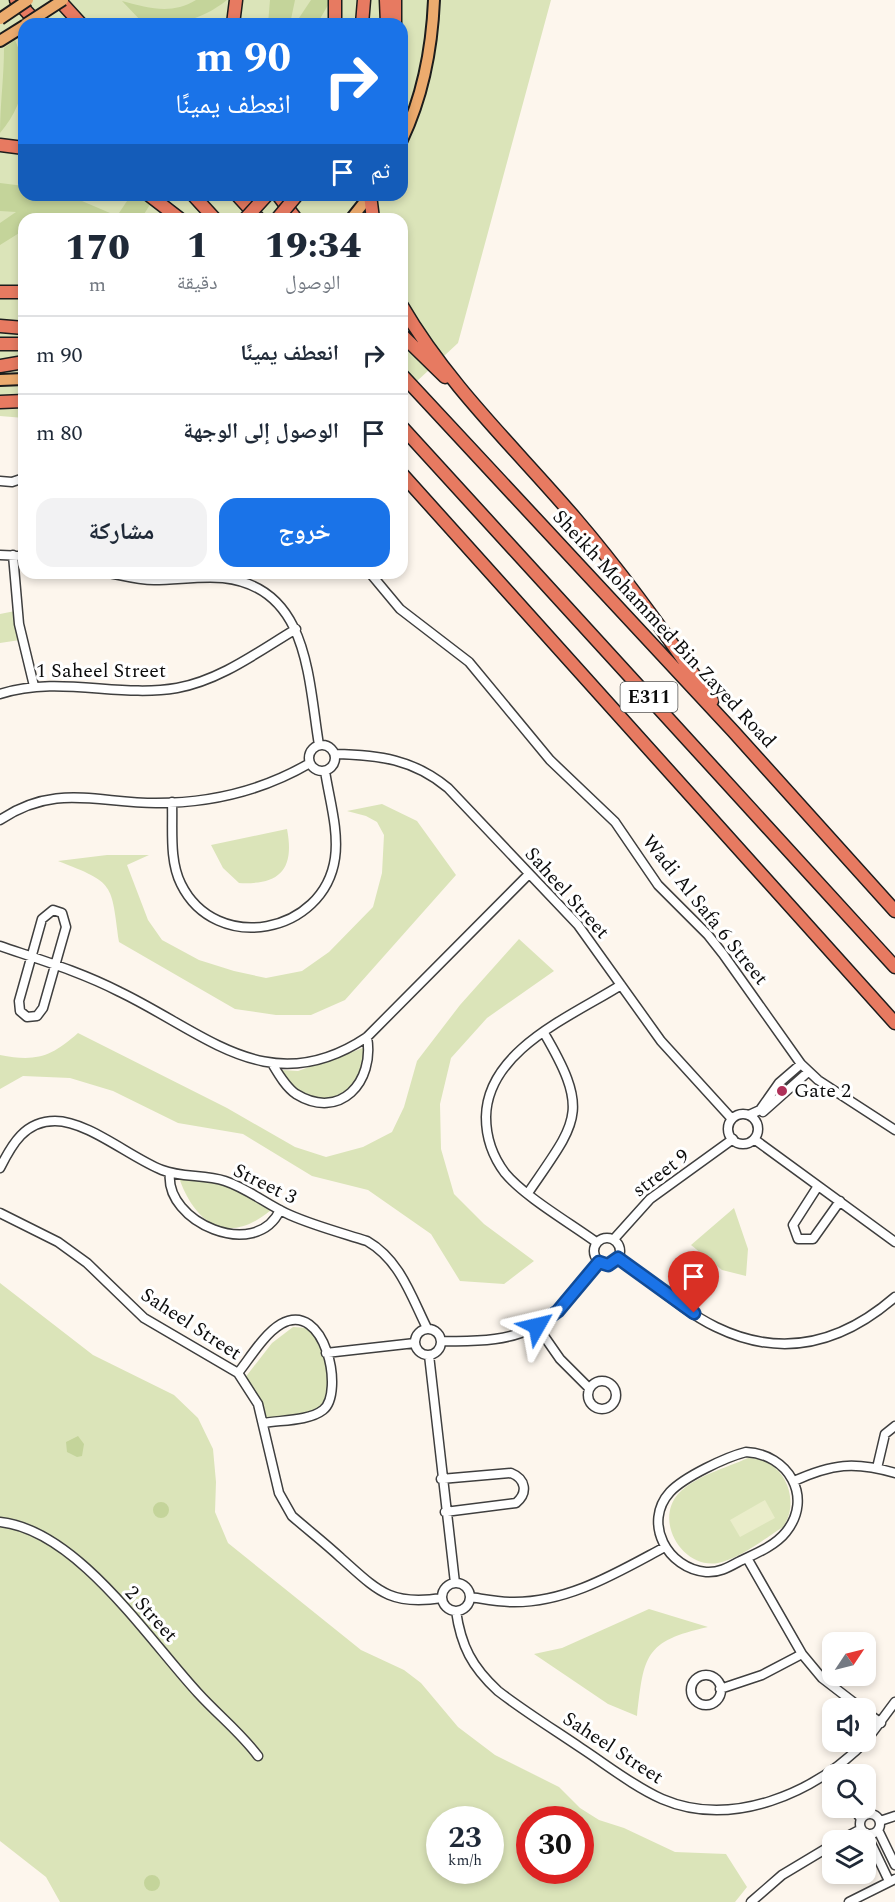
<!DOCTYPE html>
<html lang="ar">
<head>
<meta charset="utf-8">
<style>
	:root { --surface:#fff; --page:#f2f2f3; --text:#1f2937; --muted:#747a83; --line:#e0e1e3; --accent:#1a73e8 }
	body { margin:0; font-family:Spectral,"Noto Naskh Arabic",serif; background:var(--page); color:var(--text); direction:rtl; height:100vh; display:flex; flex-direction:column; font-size:22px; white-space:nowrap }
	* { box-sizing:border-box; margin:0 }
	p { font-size:20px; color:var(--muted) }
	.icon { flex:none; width:33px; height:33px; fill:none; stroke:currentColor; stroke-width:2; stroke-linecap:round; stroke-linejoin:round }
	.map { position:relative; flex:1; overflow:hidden; direction:ltr }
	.details { position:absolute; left:18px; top:213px; width:390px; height:366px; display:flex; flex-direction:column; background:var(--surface); border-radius:18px; box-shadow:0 3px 9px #0003; direction:rtl }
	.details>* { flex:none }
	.top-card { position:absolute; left:18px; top:18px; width:390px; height:183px; border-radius:18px; box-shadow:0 3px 9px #0003; direction:rtl; background:#1a73e8; color:#fff; overflow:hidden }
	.needle { width:39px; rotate:55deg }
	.buttons { position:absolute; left:822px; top:1632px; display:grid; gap:12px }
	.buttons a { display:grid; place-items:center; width:54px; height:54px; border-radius:12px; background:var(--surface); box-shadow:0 3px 9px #0003; font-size:30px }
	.speed { position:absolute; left:426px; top:1806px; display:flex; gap:12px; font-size:30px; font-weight:700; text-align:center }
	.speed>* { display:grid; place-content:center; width:78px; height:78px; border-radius:50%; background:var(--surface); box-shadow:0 3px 9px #0003; line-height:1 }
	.speed small { font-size:15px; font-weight:400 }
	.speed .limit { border:9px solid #d22; background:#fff; color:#111 }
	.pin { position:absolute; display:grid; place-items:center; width:51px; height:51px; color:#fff; margin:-62px -26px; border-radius:50% 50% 50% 0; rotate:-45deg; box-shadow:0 0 6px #0007 }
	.pin .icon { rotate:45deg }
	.me { position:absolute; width:66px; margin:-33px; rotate:53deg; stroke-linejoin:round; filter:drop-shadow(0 0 4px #0008) }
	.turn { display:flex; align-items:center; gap:21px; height:126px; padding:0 18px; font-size:27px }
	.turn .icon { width:78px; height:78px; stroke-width:2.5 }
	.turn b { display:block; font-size:42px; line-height:51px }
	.then { display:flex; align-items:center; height:57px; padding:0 18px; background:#0003; gap:12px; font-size:22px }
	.eta { display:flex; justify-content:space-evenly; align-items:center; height:102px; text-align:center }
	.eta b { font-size:36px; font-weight:800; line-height:42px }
	.button { display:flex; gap:12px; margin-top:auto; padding:12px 18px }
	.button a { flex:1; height:69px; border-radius:18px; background:var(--accent); color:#fff; font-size:24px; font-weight:800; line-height:69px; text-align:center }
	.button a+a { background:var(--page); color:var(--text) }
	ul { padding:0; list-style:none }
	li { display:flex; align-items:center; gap:18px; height:78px; padding:0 18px; border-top:2px solid var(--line) }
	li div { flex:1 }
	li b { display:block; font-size:22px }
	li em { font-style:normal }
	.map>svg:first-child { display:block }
	.green { fill:#dbe4b9; fill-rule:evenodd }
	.forest { fill:#c4d49a }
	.pitch { fill:#eaedca }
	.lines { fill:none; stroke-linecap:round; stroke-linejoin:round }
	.minor-casing { stroke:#3f3f3f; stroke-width:11 }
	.major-casing { stroke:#1d1d1d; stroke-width:14 }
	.highway-casing { stroke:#1d1d1d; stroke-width:15 }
	.minor { stroke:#fff; stroke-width:8 }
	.major { stroke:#ecab6e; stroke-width:10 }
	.highway { stroke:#e77a61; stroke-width:12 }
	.major-bridge-casing { stroke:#1d1d1d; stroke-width:14; stroke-linecap:butt }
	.highway-bridge-casing { stroke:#1d1d1d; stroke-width:15; stroke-linecap:butt }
	.major-bridge { stroke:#ecab6e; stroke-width:10 }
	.highway-bridge { stroke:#e77a61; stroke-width:12 }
	.route-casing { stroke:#114b97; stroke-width:15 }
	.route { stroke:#1a73e8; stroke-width:10 }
	.poi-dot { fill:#af3159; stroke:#fff; stroke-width:2 }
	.labels { text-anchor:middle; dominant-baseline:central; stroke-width:6; stroke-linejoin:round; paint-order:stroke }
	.shield { fill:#fff; stroke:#555; stroke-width:1.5 }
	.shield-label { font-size:18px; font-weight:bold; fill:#0c0c0c }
	.street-label { font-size:20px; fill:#0c0c0c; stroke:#fff }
	.poi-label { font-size:20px; fill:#0c0c0c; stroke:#fff; text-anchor:start }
</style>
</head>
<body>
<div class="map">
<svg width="895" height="1902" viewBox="0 0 895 1902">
	<rect width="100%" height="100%" fill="#fdf6ed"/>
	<!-- green -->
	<path class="green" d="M0 0H551L458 343 402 395V219H24V418L0 416ZM24 24H402V195H24Z
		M15 611 20 640 0 643V614Z
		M382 804 417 821 456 875 345 1000 311 1015H276L235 1009 119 942C111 883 115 883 58 861L107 855H149L127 865 148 920 162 940 199 960 234 971 266 978 302 971 329 952 373 907 382 873 384 835 377 822 366 816 347 811Z
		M287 829C295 870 279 885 239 883L223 868 211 845Z
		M519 939 554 971 487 1018 451 1058 440 1104 441 1149 454 1194 484 1224 534 1261 504 1284 460 1281 431 1234 368 1190 312 1176 243 1134 178 1123 113 1091 70 1078 23 1076 0 1089V1055C36 1062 51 1057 78 1033L227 1108 295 1147 326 1157 363 1147 392 1132 404 1107 417 1061 460 1005Z
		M363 1048C364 1053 366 1061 365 1067 360 1092 326 1106 303 1095 293 1090 286 1079 282 1070L298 1071Z
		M179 1178C223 1183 234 1184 271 1210 228 1246 196 1225 179 1178Z
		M734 1208 748 1249 746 1276 722 1270 691 1245Z
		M0 1283 93 1355 174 1395 198 1418 213 1449 216 1482 215 1512 228 1543 361 1650 404 1670 421 1683 458 1727 495 1755 559 1787 580 1808 599 1820 624 1828 675 1852 726 1854 747 1887 735 1902H60L46 1877 0 1841ZM440 1820H490V1870H440ZM530 1820H580V1870H530Z
		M293 1327 308 1328C312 1333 317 1337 320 1343 326 1357 333 1394 321 1406 309 1417 283 1419 268 1423L260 1400 244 1379 272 1343Z
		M748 1458C783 1457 802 1500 783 1527 764 1539 741 1558 718 1563 683 1569 654 1522 678 1494 695 1476 726 1468 748 1458Z
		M649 1609 708 1627C644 1641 644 1656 637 1716L608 1704 534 1654 562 1648Z"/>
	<!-- forest -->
	<path class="forest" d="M196 0H227C199 22 177 24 144 24L122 1C149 8 171 15 196 0Z
		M270 0H295L290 24H268Z
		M311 0H331L317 24H295Z
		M15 40C30 74 24 105 0 133 0 104 4 77 4 48Z
		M0 183 24 186V195H68L117 216 131 195H139L151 203 141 219H57L48 215 41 219H24V230L0 245V223L16 212 0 211Z
		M78 1436 84 1444 82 1456 77 1457 67 1452 66 1442Z
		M153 1510a8 8 0 1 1 16 0a8 8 0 1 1-16 0Z
		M144 1883a8 8 0 1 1 16 0a8 8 0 1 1-16 0Z"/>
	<!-- pitch -->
	<path class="pitch" d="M765 1500 775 1518 740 1537 730 1520Z"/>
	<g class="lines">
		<!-- minor casing -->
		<g class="minor-casing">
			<path id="minor" d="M0 481 12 482 24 478
				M0 555 24 556
				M13 555 19 624 34 686
				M109 573C124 576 139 580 154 580 177 580 200 576 223 578 309 587 308 679 319 745
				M370 573 400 609 469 662 550 760 615 822 658 885 708 935 723 954 801 1064 818 1080 895 1130
				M0 694C59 675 118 698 177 688 221 680 259 651 296 629
				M309 758a13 13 0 1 1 26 0a13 13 0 1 1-26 0Z
				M335 754C379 755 413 759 448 788L578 925 661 1041 732 1119
				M172 802C173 829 169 860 181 884 216 955 324 934 335 858 339 830 329 798 325 771
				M0 820C55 783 97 803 156 803 211 803 262 791 310 763
				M53 910 62 913 66 927 43 1008 37 1016 27 1017 20 1011 19 1001 42 919Z
				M0 946C41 960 81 972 120 992 207 1034 270 1102 367 1037L529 874
				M273 1065C279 1075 286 1087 296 1094 340 1121 375 1082 367 1037
				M763 1112 808 1072
				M728 1129a15 15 0 1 1 30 0a15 15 0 1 1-30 0Z
				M749 1115 760 1110 779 1083 801 1064
				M754 1139 895 1242
				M0 1168C12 1144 25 1121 55 1121 88 1121 131 1158 162 1170 182 1178 205 1174 225 1181 249 1189 267 1205 290 1215 315 1226 342 1233 367 1241 400 1260 411 1296 427 1328
				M170 1173C164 1222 256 1262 280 1210
				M818 1186 793 1225 798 1239H813L840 1201
				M528 1193C577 1121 591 1113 544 1033
				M0 1213 58 1242 87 1263 144 1318 238 1373 258 1404 279 1493 292 1516C308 1530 325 1543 341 1558 378 1591 390 1606 442 1598
				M594 1251a13 13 0 1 1 26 0a13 13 0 1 1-26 0Z
				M614 1239 650 1199 733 1139
				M596 1242C570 1223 525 1197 505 1173 493 1157 486 1137 486 1117 487 1050 572 1016 621 985
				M618 1258C649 1280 683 1311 716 1327 782 1359 842 1343 895 1297
				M537 1326 560 1359 589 1388
				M415 1342a13 13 0 1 1 26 0a13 13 0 1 1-26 0Z
				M442 1341C526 1343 549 1330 599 1262
				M326 1353 415 1343
				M429 1355 455 1583
				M238 1373C250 1358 264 1334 281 1324 325 1299 345 1393 323 1410 309 1421 281 1420 264 1423
				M588 1395a14 14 0 1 1 28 0a14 14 0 1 1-28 0Z
				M746 1452C788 1454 814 1497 786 1532 775 1546 755 1554 740 1561 729 1567 719 1573 706 1572 668 1569 642 1523 670 1492 684 1477 726 1457 746 1452Z
				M877 1468 885 1434 895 1426
				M441 1479 511 1473C526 1479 528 1493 516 1503L445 1512
				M794 1481C832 1464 854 1461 895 1473
				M0 1522C77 1530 148 1639 198 1693 218 1715 240 1732 258 1756
				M747 1558 802 1654 822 1678 861 1708
				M442 1597a14 14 0 1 1 28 0a14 14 0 1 1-28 0Z
				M470 1597C484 1599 498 1602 512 1602 568 1603 618 1572 665 1547
				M456 1611C461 1646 472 1667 498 1691 524 1711 553 1729 581 1748 607 1765 633 1786 662 1799 732 1829 815 1793 865 1742
				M691 1690a15 15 0 1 1 30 0a15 15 0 1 1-30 0Z
				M720 1689 762 1675 802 1654
				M866 1712 881 1723
				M866 1741 895 1702
				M853 1808 861 1819
				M860 1824a10 10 0 1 1 20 0a10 10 0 1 1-20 0Z
				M880 1821 895 1816
				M878 1830 895 1865
				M866 1833 889 1881
				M840 1840 861 1829
				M751 1902 782 1875 832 1845
				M849 1902 895 1879"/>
		</g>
		<!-- major casing -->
		<g class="major-casing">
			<path id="major" d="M0 41 24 26
				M402 140C423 96 432 48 434 0
				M351 219 370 195
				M0 380 24 379"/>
		</g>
		<!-- highway casing -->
		<g class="highway-casing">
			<path id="highway" d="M16 0 38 24
				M59 0 81 24
				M335 0V24
				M386 0 387 24
				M233 24 236 0
				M362 24 364 0
				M395 24V0
				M0 145 24 148
				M149 195 180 219
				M193 195 215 219
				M237 195 259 219
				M278 195 296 219
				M370 195 373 219
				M0 292H24
				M402 306C448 385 516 449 575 518 625 576 669 638 712 701
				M0 326 24 328
				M402 335 445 377
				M0 344H24
				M0 366 24 362
				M402 375 733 731 895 911
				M0 402 24 401
				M402 427 895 967
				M402 474 895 1023"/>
		</g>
		<!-- minor -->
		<use href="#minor" class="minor"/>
		<!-- major -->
		<use href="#major" class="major"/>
		<!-- highway -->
		<use href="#highway" class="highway"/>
		<!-- major-bridge casing -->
		<g class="major-bridge-casing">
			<path id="major-bridge" d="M0 19 28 0
				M26 24 63 0"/>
		</g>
		<!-- highway-bridge casing -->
		<g class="highway-bridge-casing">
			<path id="highway-bridge" d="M245 219 267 195
				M277 219 297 195"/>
		</g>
		<!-- major-bridge -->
		<use href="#major-bridge" class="major-bridge"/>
		<!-- highway-bridge -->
		<use href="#highway-bridge" class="highway-bridge"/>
	</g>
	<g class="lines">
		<!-- route casing -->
		<g class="route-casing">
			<path id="route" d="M537 1326 558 1311 599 1262 608 1265 618 1258 694 1313"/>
		</g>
		<!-- route -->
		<use href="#route" class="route"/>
	</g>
	<!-- markers -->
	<circle class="poi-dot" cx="782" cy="1091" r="6"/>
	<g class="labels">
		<!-- shield labels -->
		<rect class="shield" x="620.5" y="682" width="57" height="30" rx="4.5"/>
		<g class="shield-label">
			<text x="649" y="697">E311</text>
		</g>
		<!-- street labels -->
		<g class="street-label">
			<text transform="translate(664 629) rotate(47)">Sheikh Mohammed Bin Zayed Road</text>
			<text x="101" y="671">1 Saheel Street</text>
			<text transform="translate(567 893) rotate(48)">Saheel Street</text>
			<text transform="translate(705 910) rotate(51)">Wadi Al Safa 6 Street</text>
			<text transform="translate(661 1173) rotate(-37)">street 9</text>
			<text transform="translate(265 1184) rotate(26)">Street 3</text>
			<text transform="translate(191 1324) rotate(33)">Saheel Street</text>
			<text transform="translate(151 1614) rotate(48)">2 Street</text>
			<text transform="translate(613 1748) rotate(33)">Saheel Street</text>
		</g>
		<!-- poi labels -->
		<g class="poi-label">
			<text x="794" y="1091">Gate 2</text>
		</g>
	</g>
</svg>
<div class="buttons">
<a><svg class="needle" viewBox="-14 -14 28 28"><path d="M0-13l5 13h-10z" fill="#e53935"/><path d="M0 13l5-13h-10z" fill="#747a83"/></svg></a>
<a><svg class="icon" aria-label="sound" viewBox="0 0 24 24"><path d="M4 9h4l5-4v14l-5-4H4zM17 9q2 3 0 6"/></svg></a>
<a><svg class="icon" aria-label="search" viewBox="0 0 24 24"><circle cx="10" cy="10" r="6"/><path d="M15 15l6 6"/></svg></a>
<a><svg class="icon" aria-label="layers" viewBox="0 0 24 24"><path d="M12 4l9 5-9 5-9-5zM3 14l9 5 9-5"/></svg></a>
</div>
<div class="speed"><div>23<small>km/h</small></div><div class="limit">30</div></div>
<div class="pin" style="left:694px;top:1313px;background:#d93025"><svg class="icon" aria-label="arrive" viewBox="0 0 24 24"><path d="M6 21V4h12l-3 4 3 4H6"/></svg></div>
<svg class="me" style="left:537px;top:1326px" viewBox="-20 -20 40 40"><path d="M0-17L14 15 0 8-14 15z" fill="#1a73e8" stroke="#fff" stroke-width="4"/></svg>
<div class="top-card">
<div class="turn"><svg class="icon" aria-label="right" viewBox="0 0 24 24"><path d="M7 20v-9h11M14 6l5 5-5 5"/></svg><div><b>90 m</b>انعطف يمينًا</div></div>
<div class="then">ثم<svg class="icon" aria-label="arrive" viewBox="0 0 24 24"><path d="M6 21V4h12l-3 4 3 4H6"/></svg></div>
</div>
<section class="details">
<div class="eta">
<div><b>19:34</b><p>الوصول</p></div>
<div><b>1</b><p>دقيقة</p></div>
<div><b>170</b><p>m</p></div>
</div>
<ul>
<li><svg class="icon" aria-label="right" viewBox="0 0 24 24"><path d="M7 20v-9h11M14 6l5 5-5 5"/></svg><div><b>انعطف يمينًا</b></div><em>90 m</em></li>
<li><svg class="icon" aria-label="arrive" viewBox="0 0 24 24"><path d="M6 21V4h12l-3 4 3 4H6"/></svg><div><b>الوصول إلى الوجهة</b></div><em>80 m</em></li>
</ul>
<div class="button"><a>خروج</a><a>مشاركة</a></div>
</section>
</div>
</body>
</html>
